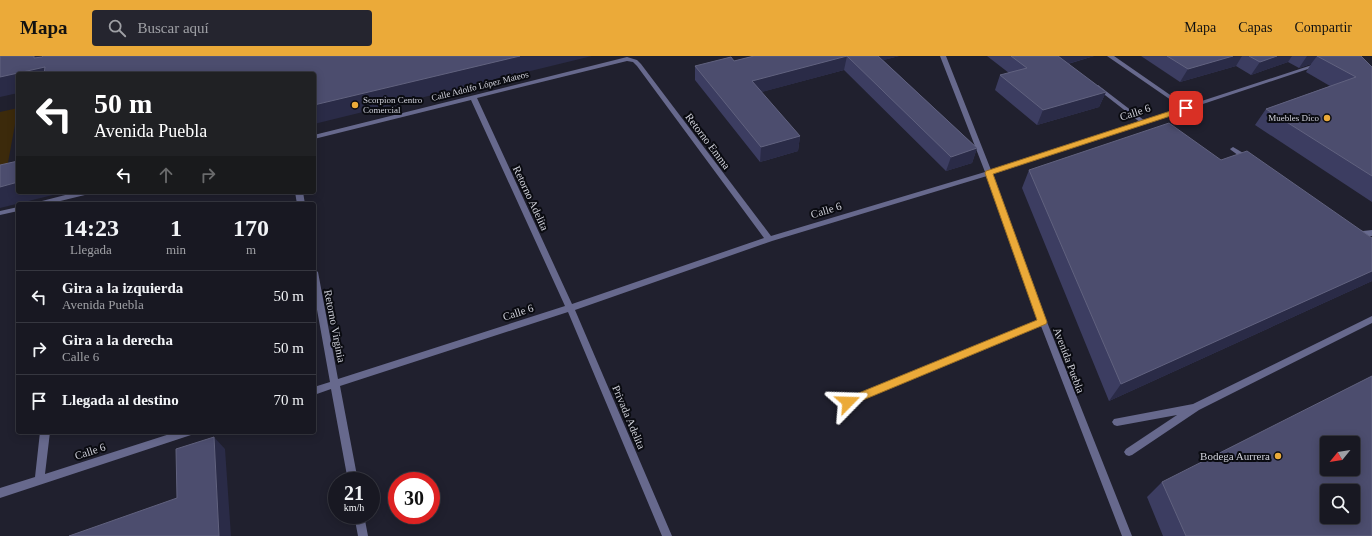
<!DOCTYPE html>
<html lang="es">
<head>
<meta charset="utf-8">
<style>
	:root { --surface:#181822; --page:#25252f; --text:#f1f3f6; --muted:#9fa0a5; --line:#363740; --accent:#ebaa39 }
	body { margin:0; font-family:Georgia,serif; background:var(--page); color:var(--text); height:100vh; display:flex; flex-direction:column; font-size:15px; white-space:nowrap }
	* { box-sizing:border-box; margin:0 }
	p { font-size:13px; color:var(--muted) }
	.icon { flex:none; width:22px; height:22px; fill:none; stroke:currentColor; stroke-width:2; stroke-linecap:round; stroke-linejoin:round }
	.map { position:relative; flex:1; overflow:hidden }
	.side { position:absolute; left:16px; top:146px; width:300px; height:232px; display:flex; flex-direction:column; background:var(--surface); border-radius:4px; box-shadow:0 2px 10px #0003,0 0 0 1px var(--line) }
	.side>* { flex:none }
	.top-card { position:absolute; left:16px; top:16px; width:300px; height:122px; border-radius:4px; box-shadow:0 2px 10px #0003,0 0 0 1px var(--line); background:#202124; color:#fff; overflow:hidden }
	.needle { width:26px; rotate:240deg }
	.fabs { position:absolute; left:1320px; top:380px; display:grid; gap:8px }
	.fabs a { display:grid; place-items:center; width:40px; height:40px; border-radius:4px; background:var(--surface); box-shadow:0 2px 10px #0003,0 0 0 1px var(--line); font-size:20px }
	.speed { position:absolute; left:328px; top:416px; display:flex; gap:8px; font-size:20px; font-weight:700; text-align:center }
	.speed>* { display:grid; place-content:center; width:52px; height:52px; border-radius:50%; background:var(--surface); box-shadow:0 2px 10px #0003,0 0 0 1px var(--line); line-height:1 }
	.speed small { font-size:10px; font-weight:400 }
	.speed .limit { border:6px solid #d22; background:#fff; color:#111 }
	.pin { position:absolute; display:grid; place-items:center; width:34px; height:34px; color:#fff; margin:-17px; border-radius:8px; box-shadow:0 2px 6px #0006 }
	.me { position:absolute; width:44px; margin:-22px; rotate:68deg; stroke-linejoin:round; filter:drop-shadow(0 0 3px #0008) }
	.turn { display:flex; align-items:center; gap:14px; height:84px; padding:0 12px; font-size:18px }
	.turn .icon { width:52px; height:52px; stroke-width:2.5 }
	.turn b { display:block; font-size:28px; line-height:34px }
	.lanes { display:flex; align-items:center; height:38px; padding:0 12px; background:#0003; justify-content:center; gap:20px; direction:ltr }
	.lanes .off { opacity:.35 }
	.eta { display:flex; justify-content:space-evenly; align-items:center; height:68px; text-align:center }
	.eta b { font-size:24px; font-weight:700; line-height:28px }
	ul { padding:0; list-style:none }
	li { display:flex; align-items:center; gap:12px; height:52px; padding:0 12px; border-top:1px solid var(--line) }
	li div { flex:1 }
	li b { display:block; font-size:15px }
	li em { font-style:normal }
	header { display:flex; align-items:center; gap:24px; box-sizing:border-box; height:56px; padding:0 20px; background:var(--accent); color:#111 }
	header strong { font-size:19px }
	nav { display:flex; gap:22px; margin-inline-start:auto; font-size:14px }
	.search { width:280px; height:36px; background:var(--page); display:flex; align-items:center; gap:10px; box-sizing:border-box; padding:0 14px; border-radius:4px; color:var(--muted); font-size:15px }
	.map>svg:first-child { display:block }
	.green { fill:#3c2a0b }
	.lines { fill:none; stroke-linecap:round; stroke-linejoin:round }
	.service { fill:#67698d; fill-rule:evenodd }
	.minor { fill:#67698d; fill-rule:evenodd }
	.wall { fill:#3c3d61 }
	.shaded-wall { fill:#2a2b47 }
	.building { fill:#4c4d6e; stroke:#61627f; fill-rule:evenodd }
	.route { fill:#ebaa39; stroke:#996e25 }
	.poi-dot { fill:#ebaa39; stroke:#0a0b11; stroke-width:1.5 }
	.labels { text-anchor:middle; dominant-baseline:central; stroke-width:4; stroke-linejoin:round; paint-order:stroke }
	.far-street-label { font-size:9px; fill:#d0d1da; stroke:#0a0b11 }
	.far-poi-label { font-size:9px; fill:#d0d1da; stroke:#0a0b11; text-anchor:start }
	.street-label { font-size:11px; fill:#d0d1da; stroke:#0a0b11 }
	.poi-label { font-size:11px; fill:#d0d1da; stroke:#0a0b11; text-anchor:end }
</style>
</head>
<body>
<header>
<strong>Mapa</strong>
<div class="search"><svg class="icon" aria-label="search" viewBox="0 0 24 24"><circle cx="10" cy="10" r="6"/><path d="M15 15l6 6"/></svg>Buscar aquí</div>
<nav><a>Mapa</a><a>Capas</a><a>Compartir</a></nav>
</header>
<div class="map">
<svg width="1372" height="480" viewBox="0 0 1372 480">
	<rect width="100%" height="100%" fill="#20202e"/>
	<!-- green -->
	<path class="green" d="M18 52 7 112 0 117V56Z"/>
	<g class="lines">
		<!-- service -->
		<path class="service" d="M1107 0H1114L1189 52 1188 53H1184Z
			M1098 29 1145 65V67H1141L1096 32 1095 31Z
			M1233 91 1250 101V105H1246L1231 94 1230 93Z
			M1355 172 1363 175 1372 174V180C1364 180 1357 181 1351 175L1352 173Z
			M1372 260V267L1199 354 1132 399 1129 400 1126 399 1124 396 1126 393 1177 359 1117 370 1114 369 1112 366 1114 363 1193 348Z"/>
		<!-- minor -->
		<path class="minor" d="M940 0H946L991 114 1315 8H1319L1320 9 993 118 1047 266 1132 480H1122L1041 270 850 349 847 350 844 349 843 346 844 343 1038 264 987 120 772 185 575 254 672 480H662L568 256 340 330 358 425H348L331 333 314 339V331L330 326 314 237V213L318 216 338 323 565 250 471 44 314 83V79L627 1 637 4 641 8 771 180 985 116ZM627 5 633 6 637 10 764 182 572 248 477 42Z
			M77 136H91L89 138 48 148H34L38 146Z
			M295 136H303L305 148H297Z
			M18 151V155L0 159V155Z
			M40 376H50L45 418 176 376H193L191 379 188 380 0 442V432L35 421Z
			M354 459H364L368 480H358Z"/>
	</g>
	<!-- wall -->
	<path class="wall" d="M754 0H899L883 4 977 92 972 107 946 115 844 14 761 36 800 80 798 95 760 106 695 24V10L734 5Z
		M987 0H1094L1068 8 1106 36 1099 51 1037 69 995 34 1000 19 1009 17Z
		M1141 0H1361L1372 11V146L1255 69 1266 53 1330 30 1306 16 1311 8 1299 12 1288 6 1251 19 1236 10 1180 26Z
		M1029 114 1372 182V225L1109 345 1022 132Z
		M1162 426 1372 480H1163L1147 441Z"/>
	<!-- shaded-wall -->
	<path class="shaded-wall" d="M34 0H48L50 18H18V37L0 41V21L34 2Z
		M520 0H592L314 68V49Z
		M847 0 844 14 751 39 752 25Z
		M871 0H899L869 8Z
		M1055 0H1094L1050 13Z
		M1233 0H1242L1236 10 1180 26 1188 13Z
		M1277 0H1292L1288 6 1251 19 1260 6Z
		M1307 0H1317L1311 8 1299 12Z
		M1106 36 1099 51 1037 69 1043 54Z
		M800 80 798 95 760 106 761 91Z
		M977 92 972 107 946 115 951 101Z
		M18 126V136H65L0 152V131Z
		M1372 215V225L1109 345 1121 328Z
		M214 381 225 393 231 480H219Z"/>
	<!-- building -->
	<path class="building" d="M0 0H34V2L42 1 43 0H520L314 49V18H44L45 11 0 21Z
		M754 0H878L977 92 951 101 847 0 752 25 800 80 761 91 695 10 731 1 734 5Z
		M1011 0H1058L1106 36 1043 54 1000 19 1027 12Z
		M1167 0H1233L1188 13Z
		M1249 0H1277L1260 6Z
		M1317 0H1361L1372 11V120L1266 53 1356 21Z
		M1169 67 1221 104 1247 95 1372 182V215L1121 328 1029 114Z
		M18 105V126L0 131V109Z
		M1372 320V480H1186L1162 426ZM1327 387H1353V413H1327ZM1327 435H1353V461H1327Z
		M214 381 219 480H69L177 442 176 393Z"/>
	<!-- route -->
	<path class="route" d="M1186 50 1189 51V54L993 118 1047 266 1046 268 851 349 848 350 844 349 842 346 844 343 1037 264 985 117 986 115Z"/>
	<!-- markers -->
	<g class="poi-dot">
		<circle cx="355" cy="49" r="4"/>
		<circle cx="1327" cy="62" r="4"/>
		<circle cx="1278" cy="400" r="4"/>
	</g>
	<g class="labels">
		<!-- far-street labels -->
		<g class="far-street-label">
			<text transform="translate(480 30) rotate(-14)">Calle Adolfo López Mateos</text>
		</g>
		<!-- far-poi labels -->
		<g class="far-poi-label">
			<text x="363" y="44">Scorpion Centro<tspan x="363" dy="10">Comercial</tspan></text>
			<text x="1319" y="62" text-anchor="end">Muebles Dico</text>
		</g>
		<!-- street labels -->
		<g class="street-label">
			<text transform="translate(1135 56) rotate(-18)">Calle 6</text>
			<text transform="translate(708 85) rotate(53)">Retorno Emma</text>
			<text transform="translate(531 142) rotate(65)">Retorno Adelita</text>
			<text transform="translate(826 154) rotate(-17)">Calle 6</text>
			<text transform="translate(518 256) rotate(-18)">Calle 6</text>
			<text transform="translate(335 270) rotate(79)">Retorno Virginia</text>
			<text transform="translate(1069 304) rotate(69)">Avenida Puebla</text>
			<text transform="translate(629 361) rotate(67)">Privada Adelita</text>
			<text transform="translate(90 395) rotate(-18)">Calle 6</text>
		</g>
		<!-- poi labels -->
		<g class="poi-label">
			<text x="1270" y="400">Bodega Aurrera</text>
		</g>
	</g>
</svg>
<div class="fabs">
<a><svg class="needle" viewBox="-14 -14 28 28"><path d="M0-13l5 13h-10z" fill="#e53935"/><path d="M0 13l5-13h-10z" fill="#9fa0a5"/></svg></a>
<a><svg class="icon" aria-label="search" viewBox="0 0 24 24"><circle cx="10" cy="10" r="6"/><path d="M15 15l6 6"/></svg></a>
</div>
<div class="speed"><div>21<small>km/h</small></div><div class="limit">30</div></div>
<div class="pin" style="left:1186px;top:52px;background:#d93025"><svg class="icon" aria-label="arrive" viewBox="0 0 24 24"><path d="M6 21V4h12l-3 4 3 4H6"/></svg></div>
<svg class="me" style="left:848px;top:346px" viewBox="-20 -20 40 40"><path d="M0-17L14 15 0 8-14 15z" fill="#ebaa39" stroke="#fff" stroke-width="4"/></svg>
<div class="top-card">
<div class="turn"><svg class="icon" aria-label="left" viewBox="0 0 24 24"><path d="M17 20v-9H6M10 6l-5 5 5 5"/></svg><div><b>50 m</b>Avenida Puebla</div></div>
<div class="lanes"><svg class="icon" aria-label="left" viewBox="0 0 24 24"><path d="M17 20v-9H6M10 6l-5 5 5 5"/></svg><svg class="icon off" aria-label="ahead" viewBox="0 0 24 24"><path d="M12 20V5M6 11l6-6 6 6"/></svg><svg class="icon off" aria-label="right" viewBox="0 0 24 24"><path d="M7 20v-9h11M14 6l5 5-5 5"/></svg></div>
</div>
<section class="side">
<div class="eta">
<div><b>14:23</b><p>Llegada</p></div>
<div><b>1</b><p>min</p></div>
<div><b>170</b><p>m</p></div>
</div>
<ul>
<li><svg class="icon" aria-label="left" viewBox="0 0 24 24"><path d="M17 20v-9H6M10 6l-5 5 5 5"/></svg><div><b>Gira a la izquierda</b><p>Avenida Puebla</p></div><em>50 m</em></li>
<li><svg class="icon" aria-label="right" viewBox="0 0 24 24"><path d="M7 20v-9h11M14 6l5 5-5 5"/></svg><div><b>Gira a la derecha</b><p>Calle 6</p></div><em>50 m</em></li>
<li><svg class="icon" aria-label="arrive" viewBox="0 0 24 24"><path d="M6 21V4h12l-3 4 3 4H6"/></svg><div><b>Llegada al destino</b></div><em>70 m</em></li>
</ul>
</section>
</div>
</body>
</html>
